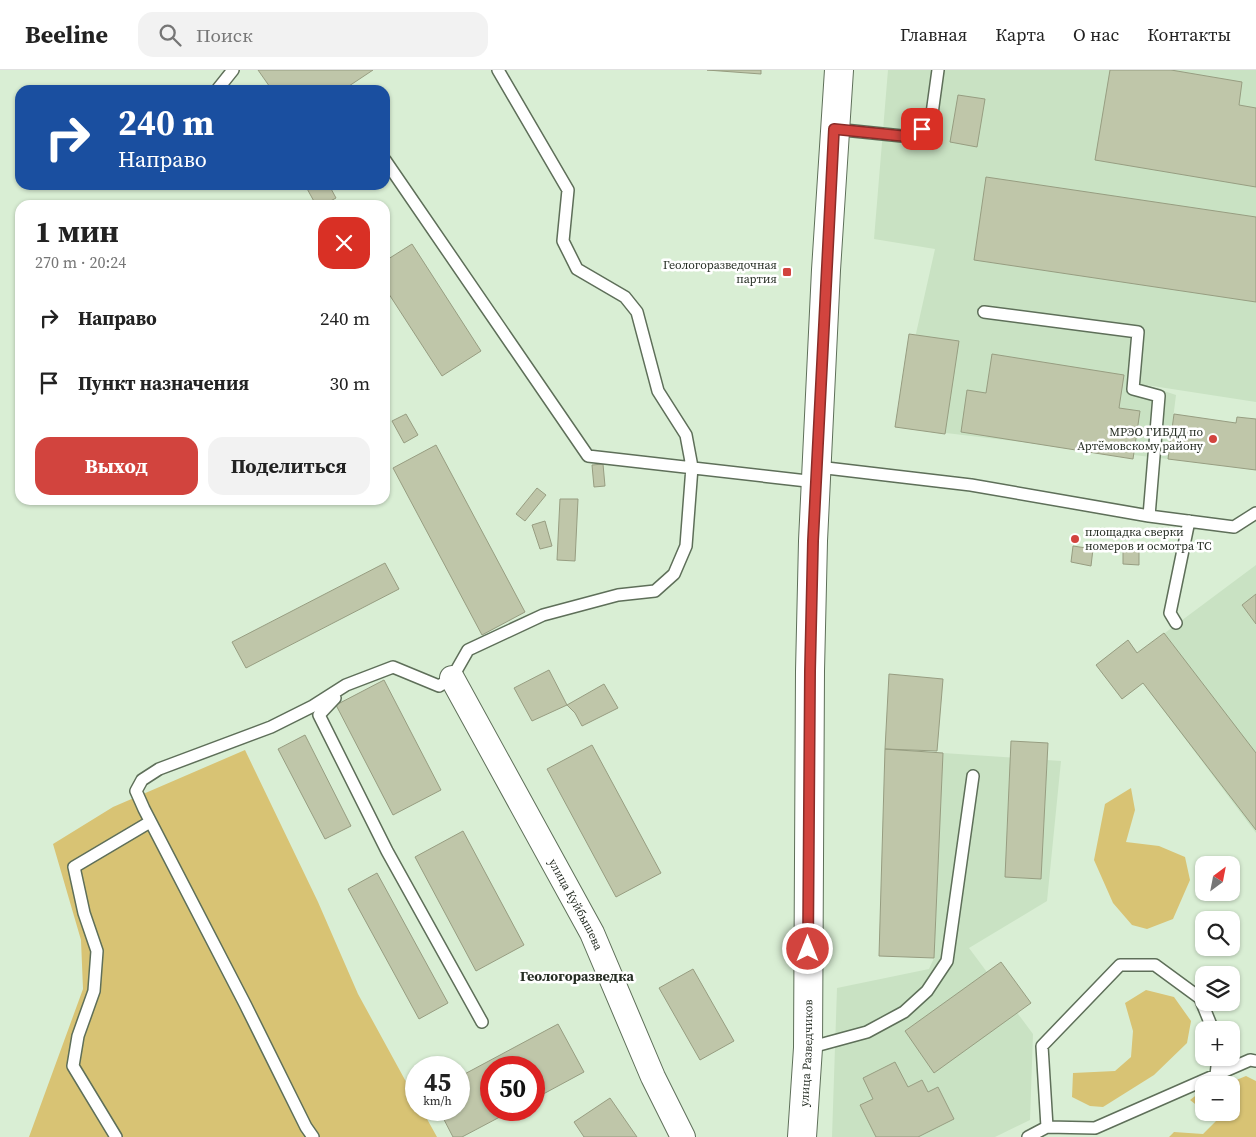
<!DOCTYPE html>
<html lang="ru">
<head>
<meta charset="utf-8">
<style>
	:root { --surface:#fff; --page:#f2f2f2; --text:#222; --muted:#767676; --line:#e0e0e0; --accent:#d2443e }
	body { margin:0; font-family:"Source Serif 4",serif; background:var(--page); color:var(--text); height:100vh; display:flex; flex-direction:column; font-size:19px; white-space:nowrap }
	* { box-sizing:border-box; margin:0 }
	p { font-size:16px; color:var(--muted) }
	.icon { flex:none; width:28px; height:28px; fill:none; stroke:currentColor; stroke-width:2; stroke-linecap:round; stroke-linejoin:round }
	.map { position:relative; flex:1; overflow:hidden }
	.side { position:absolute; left:15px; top:130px; width:375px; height:305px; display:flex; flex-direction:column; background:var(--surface); border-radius:15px; box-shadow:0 1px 4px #0004 }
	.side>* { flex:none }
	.banner { position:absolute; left:15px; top:15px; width:375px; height:105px; border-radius:15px; box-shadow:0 1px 4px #0004; background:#1a4fa0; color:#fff; overflow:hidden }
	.needle { width:32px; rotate:32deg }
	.fabs { position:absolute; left:1195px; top:786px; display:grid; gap:10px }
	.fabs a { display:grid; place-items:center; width:45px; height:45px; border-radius:10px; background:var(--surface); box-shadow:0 1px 4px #0004; font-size:25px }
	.speed { position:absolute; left:405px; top:986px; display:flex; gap:10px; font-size:25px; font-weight:700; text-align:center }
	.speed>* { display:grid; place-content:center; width:65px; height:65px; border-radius:50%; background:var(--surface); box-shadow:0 1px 4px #0004; line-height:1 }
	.speed small { font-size:12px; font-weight:400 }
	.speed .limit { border:8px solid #d22; background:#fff; color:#111 }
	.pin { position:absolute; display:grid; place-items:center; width:42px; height:42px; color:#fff; margin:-21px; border-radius:10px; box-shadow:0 2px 8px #0006 }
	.me { position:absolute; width:55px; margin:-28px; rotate:0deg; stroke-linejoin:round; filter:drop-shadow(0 0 4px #0008) }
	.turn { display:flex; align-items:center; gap:18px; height:105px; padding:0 20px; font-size:22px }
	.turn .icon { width:65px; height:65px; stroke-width:2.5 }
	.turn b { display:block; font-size:35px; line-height:42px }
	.round { display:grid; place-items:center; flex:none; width:52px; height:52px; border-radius:15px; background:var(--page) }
	.summary { display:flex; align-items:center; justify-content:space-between; height:85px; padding:0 20px }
	h1 { font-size:30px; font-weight:700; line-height:38px }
	.primary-button { display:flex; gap:10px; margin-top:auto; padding:10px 20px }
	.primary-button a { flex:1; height:58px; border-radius:15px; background:var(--accent); color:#fff; font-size:20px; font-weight:700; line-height:58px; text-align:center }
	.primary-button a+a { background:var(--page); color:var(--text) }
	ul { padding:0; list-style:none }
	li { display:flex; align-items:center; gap:15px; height:65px; padding:0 20px }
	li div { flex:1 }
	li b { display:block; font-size:19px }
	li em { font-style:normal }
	header { display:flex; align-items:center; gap:30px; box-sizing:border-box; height:70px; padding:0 25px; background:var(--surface); border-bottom:1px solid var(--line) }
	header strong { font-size:24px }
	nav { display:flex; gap:28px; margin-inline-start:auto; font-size:18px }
	.search { width:350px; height:45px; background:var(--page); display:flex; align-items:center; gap:12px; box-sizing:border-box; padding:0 18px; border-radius:15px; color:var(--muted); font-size:19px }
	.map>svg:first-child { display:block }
	.built { fill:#c9e2c3 }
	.green { fill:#d8c374 }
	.building { fill:#bfc6a9; stroke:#979d81 }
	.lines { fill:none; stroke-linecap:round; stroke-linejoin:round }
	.service-casing { stroke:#5e6f59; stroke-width:14 }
	.minor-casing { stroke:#5e6f59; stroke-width:26 }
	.secondary-casing { stroke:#5e6f59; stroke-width:30 }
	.service { stroke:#fff; stroke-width:11 }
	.minor { stroke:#fff; stroke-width:24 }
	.secondary { stroke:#fff; stroke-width:28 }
	.route-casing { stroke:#882c28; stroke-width:12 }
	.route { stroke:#d2443e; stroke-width:9 }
	.poi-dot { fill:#d2443e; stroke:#fff; stroke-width:2 }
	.labels { text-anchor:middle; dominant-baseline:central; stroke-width:5; stroke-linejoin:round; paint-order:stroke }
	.poi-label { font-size:12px; fill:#252d23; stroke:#fff; text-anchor:end }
	.street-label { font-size:12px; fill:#252d23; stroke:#fff }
	.neighbourhood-label { font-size:14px; font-weight:bold; fill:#252d23; stroke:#fff }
</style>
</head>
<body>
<header>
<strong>Beeline</strong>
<div class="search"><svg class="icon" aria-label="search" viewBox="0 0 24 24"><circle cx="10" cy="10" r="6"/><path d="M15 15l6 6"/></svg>Поиск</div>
<nav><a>Главная</a><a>Карта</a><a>О нас</a><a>Контакты</a></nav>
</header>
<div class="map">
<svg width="1256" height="1067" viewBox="0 0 1256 1067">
	<rect width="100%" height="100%" fill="#d9eed4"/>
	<!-- built -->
	<path class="built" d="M888 0H1256V332L1146 315 1176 325 1168 389 895 357 935 179 874 169Z
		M1256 495V763L1143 613 1122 629 1096 595 1128 570 1138 583Z
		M943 683 1061 691 1047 831 969 878 1033 964 1030 1050 995 1067H832L837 918 929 899 934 888Z"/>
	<!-- green -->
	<path class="green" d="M245 680 318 832 358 924 416 1030V1040H422L437 1067H29L83 919 81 870 53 774 113 737Z
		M1131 718 1135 740 1126 772 1159 776 1185 787 1190 810 1173 849 1147 859 1132 855 1113 833 1094 790 1105 734Z
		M1146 920 1174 927 1191 951 1187 973 1154 1005 1103 1037 1090 1036 1072 1027 1073 1003 1115 1001 1131 987 1133 961 1125 933Z
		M1246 1006 1256 1011V1067H1169L1174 1062 1203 1064 1216 1051 1206 1043 1231 1042V1015H1224Z
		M1204 1019V1041L1190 1030Z"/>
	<!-- building -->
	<path class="building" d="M258 0H373L343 20H272Z
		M707 0H761V4Z
		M1110 0H1171L1242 12 1239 35 1256 38V117L1095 90Z
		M958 25 985 29 977 77 950 72Z
		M986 107 1256 147V232L974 190Z
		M305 115H329L336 128 323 135H316Z
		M412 174 481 281 442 306 385 218V191Z
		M909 264 959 271 945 364 895 357Z
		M992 284 1124 305 1119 338 1140 341 1133 389 961 362 967 320 986 323Z
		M406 344 418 365 404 373 392 351Z
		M1174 344 1236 353 1237 347 1256 349V400L1168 389Z
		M436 375 525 542 482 565 393 398Z
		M603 394 605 416 594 417 592 395Z
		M537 418 546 425 525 451 516 444Z
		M560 429H578L575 491 557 490Z
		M545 451 552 476 540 479 532 455Z
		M1073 476 1093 479 1091 496 1071 492Z
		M1123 479 1139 480V495L1123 494Z
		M385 493 399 519 246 598 232 572Z
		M1256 524V554L1242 535Z
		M1164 563 1256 683V760L1143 613 1122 629 1096 595 1128 570 1137 583Z
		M549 600 567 635 532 651 514 618Z
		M889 604 943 609 937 681 885 679Z
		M384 610 441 720 393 745 336 635Z
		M604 614 618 638 582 656 575 643 567 635Z
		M305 665 351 756 325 769 278 679Z
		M1011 671 1048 673 1041 809 1005 807Z
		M592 675 661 803 616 827 547 699Z
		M885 679 943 683 934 888 879 886Z
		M463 761 524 875 476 901 415 787Z
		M377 803 448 933 419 949 348 819Z
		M1001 892 1031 933 934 1003 905 961Z
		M693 899 734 971 700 990 659 918Z
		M558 954 584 1002 534 1029V998H491V1040H513L462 1067H453L439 1040H459V1007Z
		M895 992 908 1017 922 1010 928 1022 938 1017 954 1049 918 1067H876L860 1035 873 1029 863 1008Z
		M610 1028 637 1067H584L574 1052Z"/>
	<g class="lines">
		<!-- service casing -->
		<g class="service-casing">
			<path id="service" d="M217 20 233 0
				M834 59 912 67 931 51 938 0
				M385 90 588 386 816 412
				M984 242 1138 262 1133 319 1159 326 1149 446
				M818 397 971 415 1149 446 1234 457 1256 443
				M1176 553 1170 543 1189 451
				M335 628 319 645 387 781 482 952
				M808 978 867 962 904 942 927 921 947 891 973 706
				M1216 1005 1218 988
				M1047 1057 1042 976 1120 895H1155L1200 928 1213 960
				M116 1067 73 996 78 966 94 921 97 881 84 843 74 797 150 752
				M313 1067 306 1057 245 934 144 739 136 721 142 710 159 699 271 657 313 636 346 615 393 597 439 616 452 608 468 580 543 545 618 525 655 521 674 504 686 476 692 397 686 365 658 321 637 242 625 227 577 199 563 171 568 120 498 0
				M1028 1067 1047 1057 1095 1058 1250 990 1256 991"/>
		</g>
		<!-- minor casing -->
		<g class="minor-casing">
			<g id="minor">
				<path id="s1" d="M452 608 592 863 653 1007 683 1067"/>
			</g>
		</g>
		<!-- secondary casing -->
		<g class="secondary-casing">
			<g id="secondary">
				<path id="s2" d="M802 1067 808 978 810 601 813 471 826 200 839 0"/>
			</g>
		</g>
		<!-- service -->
		<use href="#service" class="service"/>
		<!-- minor -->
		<use href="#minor" class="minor"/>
		<!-- secondary -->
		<use href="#secondary" class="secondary"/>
	</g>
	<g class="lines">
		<!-- route casing -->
		<g class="route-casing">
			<path id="route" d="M808 879 810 601 813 471 834 59 912 67 922 59"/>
		</g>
		<!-- route -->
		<use href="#route" class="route"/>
	</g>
	<!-- markers -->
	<g class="poi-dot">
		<rect x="782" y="197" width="10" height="10" rx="2.5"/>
		<circle cx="1213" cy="369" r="5"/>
		<circle cx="1075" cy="469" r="5"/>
	</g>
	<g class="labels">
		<!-- poi labels -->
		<g class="poi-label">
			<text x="777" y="195">Геологоразведочная<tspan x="777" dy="14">партия</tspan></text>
			<text x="1203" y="362">МРЭО ГИБДД по<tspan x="1203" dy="14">Артёмовскому району</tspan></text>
			<text x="1085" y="462" text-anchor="start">площадка сверки<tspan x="1085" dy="14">номеров и осмотра ТС</tspan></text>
		</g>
		<!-- street labels -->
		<g class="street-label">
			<text stroke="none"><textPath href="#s1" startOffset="258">улица Куйбышева</textPath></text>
			<text stroke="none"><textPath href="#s2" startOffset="84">улица Разведчиков</textPath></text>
		</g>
		<!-- neighbourhood labels -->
		<g class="neighbourhood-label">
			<text x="577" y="906">Геологоразведка</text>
		</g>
	</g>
</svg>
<div class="fabs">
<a><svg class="needle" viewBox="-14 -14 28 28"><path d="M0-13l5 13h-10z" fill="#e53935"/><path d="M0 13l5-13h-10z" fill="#767676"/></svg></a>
<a><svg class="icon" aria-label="search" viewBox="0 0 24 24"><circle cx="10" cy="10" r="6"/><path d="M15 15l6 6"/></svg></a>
<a><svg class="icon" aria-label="layers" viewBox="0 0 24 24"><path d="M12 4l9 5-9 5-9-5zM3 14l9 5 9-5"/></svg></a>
<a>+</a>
<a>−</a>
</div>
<div class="speed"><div>45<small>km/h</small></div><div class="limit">50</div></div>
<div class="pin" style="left:922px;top:59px;background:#d93025"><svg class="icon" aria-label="arrive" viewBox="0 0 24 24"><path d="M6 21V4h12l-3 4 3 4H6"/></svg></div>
<svg class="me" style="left:808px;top:879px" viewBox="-20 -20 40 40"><circle r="17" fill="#d2443e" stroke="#fff" stroke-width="3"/><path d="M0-11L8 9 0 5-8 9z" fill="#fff"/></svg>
<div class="banner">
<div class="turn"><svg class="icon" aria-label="right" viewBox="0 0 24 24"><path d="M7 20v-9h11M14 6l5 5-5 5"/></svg><div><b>240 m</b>Направо</div></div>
</div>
<section class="side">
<div class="summary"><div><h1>1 мин</h1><p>270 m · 20:24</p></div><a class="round" style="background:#d93025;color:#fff"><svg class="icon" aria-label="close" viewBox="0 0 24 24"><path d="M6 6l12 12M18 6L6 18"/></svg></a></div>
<ul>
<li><svg class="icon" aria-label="right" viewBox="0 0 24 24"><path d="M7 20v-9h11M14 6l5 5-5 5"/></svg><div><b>Направо</b></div><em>240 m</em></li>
<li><svg class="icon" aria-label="arrive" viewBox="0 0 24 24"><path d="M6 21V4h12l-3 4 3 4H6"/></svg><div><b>Пункт назначения</b></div><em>30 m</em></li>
</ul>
<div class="primary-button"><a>Выход</a><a>Поделиться</a></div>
</section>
</div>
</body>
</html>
